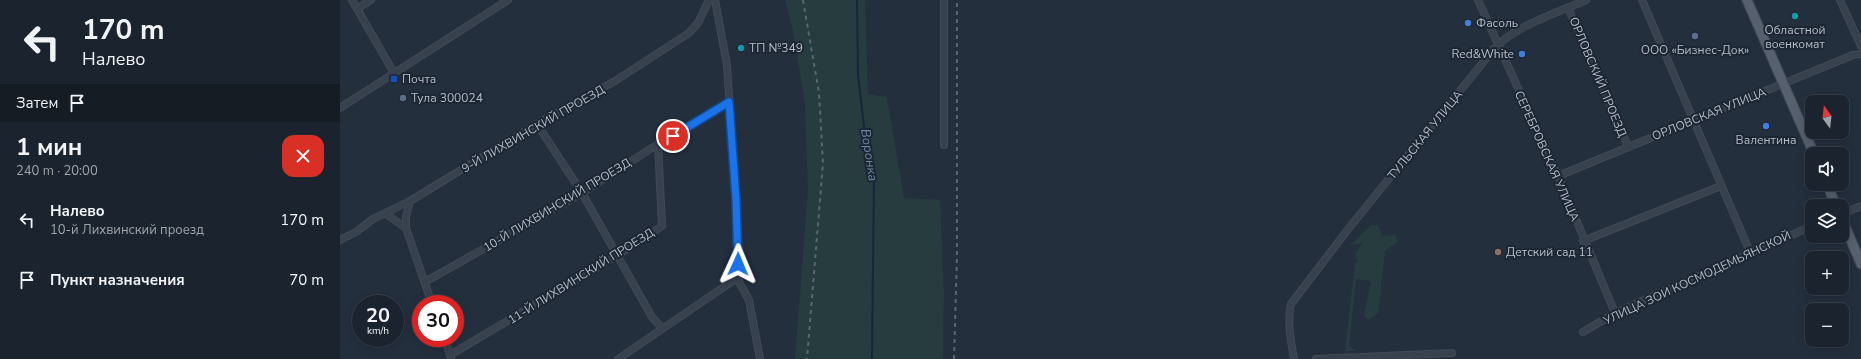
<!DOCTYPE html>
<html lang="ru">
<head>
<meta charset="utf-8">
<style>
	:root { --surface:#1b232e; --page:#242b36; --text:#f1f3f6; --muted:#a0a4aa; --line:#39404a }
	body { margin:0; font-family:"Nunito Sans",sans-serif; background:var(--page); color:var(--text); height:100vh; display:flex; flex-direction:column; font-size:15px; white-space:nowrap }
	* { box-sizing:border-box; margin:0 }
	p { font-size:13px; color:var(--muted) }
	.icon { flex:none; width:22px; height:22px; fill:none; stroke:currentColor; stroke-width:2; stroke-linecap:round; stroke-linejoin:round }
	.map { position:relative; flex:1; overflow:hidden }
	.panel { display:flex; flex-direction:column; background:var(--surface); width:340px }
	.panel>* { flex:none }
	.top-card { background:#1b232e; color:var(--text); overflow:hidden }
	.needle { width:26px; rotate:345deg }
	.buttons { position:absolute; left:1465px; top:95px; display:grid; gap:8px }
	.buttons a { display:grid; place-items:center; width:44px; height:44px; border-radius:8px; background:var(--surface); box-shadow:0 2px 10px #0003,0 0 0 1px var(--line); font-size:20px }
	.speed { position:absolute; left:12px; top:295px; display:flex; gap:8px; font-size:20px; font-weight:700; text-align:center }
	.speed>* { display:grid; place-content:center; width:52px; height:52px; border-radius:50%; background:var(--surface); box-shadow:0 2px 10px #0003,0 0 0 1px var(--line); line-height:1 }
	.speed small { font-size:10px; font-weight:400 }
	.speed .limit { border:6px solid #d22; background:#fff; color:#111 }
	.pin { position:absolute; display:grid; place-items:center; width:34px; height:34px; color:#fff; margin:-17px; border:2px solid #fff; border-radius:50%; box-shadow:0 1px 4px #0007 }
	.me { position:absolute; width:44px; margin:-22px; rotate:1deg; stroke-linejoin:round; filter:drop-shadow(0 0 3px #0008) }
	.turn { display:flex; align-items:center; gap:14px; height:84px; padding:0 16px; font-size:18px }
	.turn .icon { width:52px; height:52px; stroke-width:2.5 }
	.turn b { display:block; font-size:28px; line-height:34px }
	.then { display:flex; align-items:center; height:38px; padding:0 16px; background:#0003; gap:8px; font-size:15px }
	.round { display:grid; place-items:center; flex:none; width:42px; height:42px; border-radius:12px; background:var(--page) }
	.headline { display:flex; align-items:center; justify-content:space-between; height:68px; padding:0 16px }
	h1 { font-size:24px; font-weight:700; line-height:30px }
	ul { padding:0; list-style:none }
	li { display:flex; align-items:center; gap:12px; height:60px; padding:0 16px }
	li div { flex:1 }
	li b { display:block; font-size:15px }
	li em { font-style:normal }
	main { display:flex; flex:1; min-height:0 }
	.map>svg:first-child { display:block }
	.green { fill:#263c3f }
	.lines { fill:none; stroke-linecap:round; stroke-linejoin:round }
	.stream { stroke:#17263c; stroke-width:2 }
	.street-casing { stroke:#414a57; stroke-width:8 }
	.primary-casing { stroke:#414a57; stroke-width:11 }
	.street { stroke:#38414e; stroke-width:6 }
	.primary { stroke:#56606e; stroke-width:9 }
	.rail { stroke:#5a6575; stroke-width:2; stroke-dasharray:4 4; stroke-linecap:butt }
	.route-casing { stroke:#114b97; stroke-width:10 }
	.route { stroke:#1a73e8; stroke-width:7 }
	.culture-dot { fill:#0f9aa8; stroke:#1d2633; stroke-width:1.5 }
	.shop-dot { fill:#3f7fe0; stroke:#1d2633; stroke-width:1.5 }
	.service-dot { fill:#5c6f8a; stroke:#1d2633; stroke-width:1.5 }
	.transit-dot { fill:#1a4fb4; stroke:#1d2633; stroke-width:1.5 }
	.education-dot { fill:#8d6e63; stroke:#1d2633; stroke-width:1.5 }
	.labels { text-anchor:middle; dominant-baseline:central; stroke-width:4; stroke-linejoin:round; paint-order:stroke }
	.poi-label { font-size:12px; fill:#b4bcc9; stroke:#1d2633; text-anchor:start }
	.street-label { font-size:12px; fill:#b4bcc9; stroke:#1d2633 }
	.water-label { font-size:13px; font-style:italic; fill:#6d86a8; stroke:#1d2633 }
</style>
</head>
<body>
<main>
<section class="panel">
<div class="top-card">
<div class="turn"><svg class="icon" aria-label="left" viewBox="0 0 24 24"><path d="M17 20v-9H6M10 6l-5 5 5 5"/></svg><div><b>170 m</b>Налево</div></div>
<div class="then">Затем<svg class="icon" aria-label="arrive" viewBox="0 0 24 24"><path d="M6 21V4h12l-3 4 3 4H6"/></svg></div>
</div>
<div class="headline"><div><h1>1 мин</h1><p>240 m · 20:00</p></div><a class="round" style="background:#d93025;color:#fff"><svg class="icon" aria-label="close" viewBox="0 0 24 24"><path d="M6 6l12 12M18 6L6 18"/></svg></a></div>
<ul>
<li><svg class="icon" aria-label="left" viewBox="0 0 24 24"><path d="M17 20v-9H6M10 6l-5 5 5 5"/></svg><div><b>Налево</b><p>10-й Лихвинский проезд</p></div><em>170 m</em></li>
<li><svg class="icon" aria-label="arrive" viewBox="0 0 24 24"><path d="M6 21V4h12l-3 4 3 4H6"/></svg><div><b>Пункт назначения</b></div><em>70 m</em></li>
</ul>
</section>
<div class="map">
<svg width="1521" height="359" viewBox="0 0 1521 359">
	<rect width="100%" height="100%" fill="#242f3e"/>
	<!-- green -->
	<path class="green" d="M445 0H525L528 94 547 97 564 198 600 200 604 293 603 359H455L468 190 465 104 452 26Z
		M1031 225H1038L1042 236 1056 235 1057 242 1045 251 1038 313 1028 320 1024 315 1031 281 1016 279 1009 346 1016 351H1005L1015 263 1018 262 1015 253 1023 243 1011 245Z"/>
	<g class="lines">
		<!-- stream -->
		<path class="stream" d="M517 0 518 75 526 144 534 176 532 359"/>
		<!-- street casing -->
		<g class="street-casing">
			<path id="street" d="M12 0 54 73
				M375 0 387 65 399 249 397 278 409 300 420 359
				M604 0V145
				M1138 0 1218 176 1275 313
				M1302 0 1410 252
				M1500 0 1521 46
				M1228 8 1288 146
				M17 9 31 0
				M0 108 168 0
				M197 124 242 193 312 317 322 328
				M1218 176 1513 55 1521 54
				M46 214 66 228 92 304
				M1502 214 1521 206
				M66 228V217L70 201
				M0 240 16 232 33 219 70 201 200 122 275 81 349 33 358 23 369 0
				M1243 241 1381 186
				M85 282 242 193 318 144 389 102
				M1243 332 1275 313 1472 226
				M104 338 111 357
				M110 355 278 255 322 226 318 144
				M278 359 397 278
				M954 359C951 340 947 323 951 304L1009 228 1153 50C1174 26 1217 13 1246 0
				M976 359 1112 353"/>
		</g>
		<!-- primary casing -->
		<g class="primary-casing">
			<path id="primary" d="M1407 0 1474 154
				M1487 184 1496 206
				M1502 219 1521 264"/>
		</g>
		<!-- street -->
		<use href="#street" class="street"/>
		<!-- primary -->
		<use href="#primary" class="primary"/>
		<!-- rail -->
		<path class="rail" d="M463 0 479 93 483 163 467 359
			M614 359 617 256V0"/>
	</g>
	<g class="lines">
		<!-- route casing -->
		<g class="route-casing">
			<path id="route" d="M333 136 389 102 396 199 398 264"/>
		</g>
		<!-- route -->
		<use href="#route" class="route"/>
	</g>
	<!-- markers -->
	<g class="culture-dot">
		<circle cx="1455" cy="16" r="4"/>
		<circle cx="401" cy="48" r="4"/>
	</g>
	<g class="shop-dot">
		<circle cx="1128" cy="23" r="4"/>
		<circle cx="1182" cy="54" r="4"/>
		<circle cx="1426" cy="126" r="4"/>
	</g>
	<g class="service-dot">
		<circle cx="1355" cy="36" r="4"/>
		<circle cx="63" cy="98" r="4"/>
	</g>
	<rect class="transit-dot" x="50" y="75" width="8" height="8" rx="2"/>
	<circle class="education-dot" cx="1158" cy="252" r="4"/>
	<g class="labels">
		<!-- poi labels -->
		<g class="poi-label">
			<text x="1136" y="23">Фасоль</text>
			<text x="1455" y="30" text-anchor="middle">Областной<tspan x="1455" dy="14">военкомат</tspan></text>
			<text x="409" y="48">ТП №349</text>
			<text x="1355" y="50" text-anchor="middle">ООО «Бизнес-Док»</text>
			<text x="1174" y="54" text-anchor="end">Red&amp;White</text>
			<text x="62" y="79">Почта</text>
			<text x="71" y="98">Тула 300024</text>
			<text x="1426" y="140" text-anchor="middle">Валентина</text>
			<text x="1166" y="252">Детский сад 11</text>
		</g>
		<!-- street labels -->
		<g class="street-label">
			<text transform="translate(1258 77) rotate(67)">ОРЛОВСКИЙ ПРОЕЗД</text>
			<text transform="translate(1369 114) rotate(-22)">ОРЛОВСКАЯ УЛИЦА</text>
			<text transform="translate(193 129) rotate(-30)">9-Й ЛИХВИНСКИЙ ПРОЕЗД</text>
			<text transform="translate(1085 135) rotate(-51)">ТУЛЬСКАЯ УЛИЦА</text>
			<text transform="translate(1207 156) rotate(66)">СЕРЕБРОВСКАЯ УЛИЦА</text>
			<text transform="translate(217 205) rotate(-31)">10-Й ЛИХВИНСКИЙ ПРОЕЗД</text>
			<text transform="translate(241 276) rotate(-32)">11-Й ЛИХВИНСКИЙ ПРОЕЗД</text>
			<text transform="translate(1357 278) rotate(-25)">УЛИЦА ЗОИ КОСМОДЕМЬЯНСКОЙ</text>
		</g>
		<!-- water labels -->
		<g class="water-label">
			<text transform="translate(529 155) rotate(81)">Воронка</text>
		</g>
	</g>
</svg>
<div class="buttons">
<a><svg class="needle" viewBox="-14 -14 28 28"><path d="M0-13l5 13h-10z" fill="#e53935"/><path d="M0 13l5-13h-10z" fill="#a0a4aa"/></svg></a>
<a><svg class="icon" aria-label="sound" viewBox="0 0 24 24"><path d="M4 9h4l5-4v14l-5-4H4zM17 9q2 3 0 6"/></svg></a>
<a><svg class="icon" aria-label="layers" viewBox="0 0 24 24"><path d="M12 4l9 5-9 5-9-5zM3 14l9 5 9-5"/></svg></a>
<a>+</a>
<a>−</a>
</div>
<div class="speed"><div>20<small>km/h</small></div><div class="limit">30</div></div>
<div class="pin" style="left:333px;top:136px;background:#d93025"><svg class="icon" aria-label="arrive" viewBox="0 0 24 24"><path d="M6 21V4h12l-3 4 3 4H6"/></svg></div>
<svg class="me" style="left:398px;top:264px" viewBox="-20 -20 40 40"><path d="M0-17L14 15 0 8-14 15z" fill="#1a73e8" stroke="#fff" stroke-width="4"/></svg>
</div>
</main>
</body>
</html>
